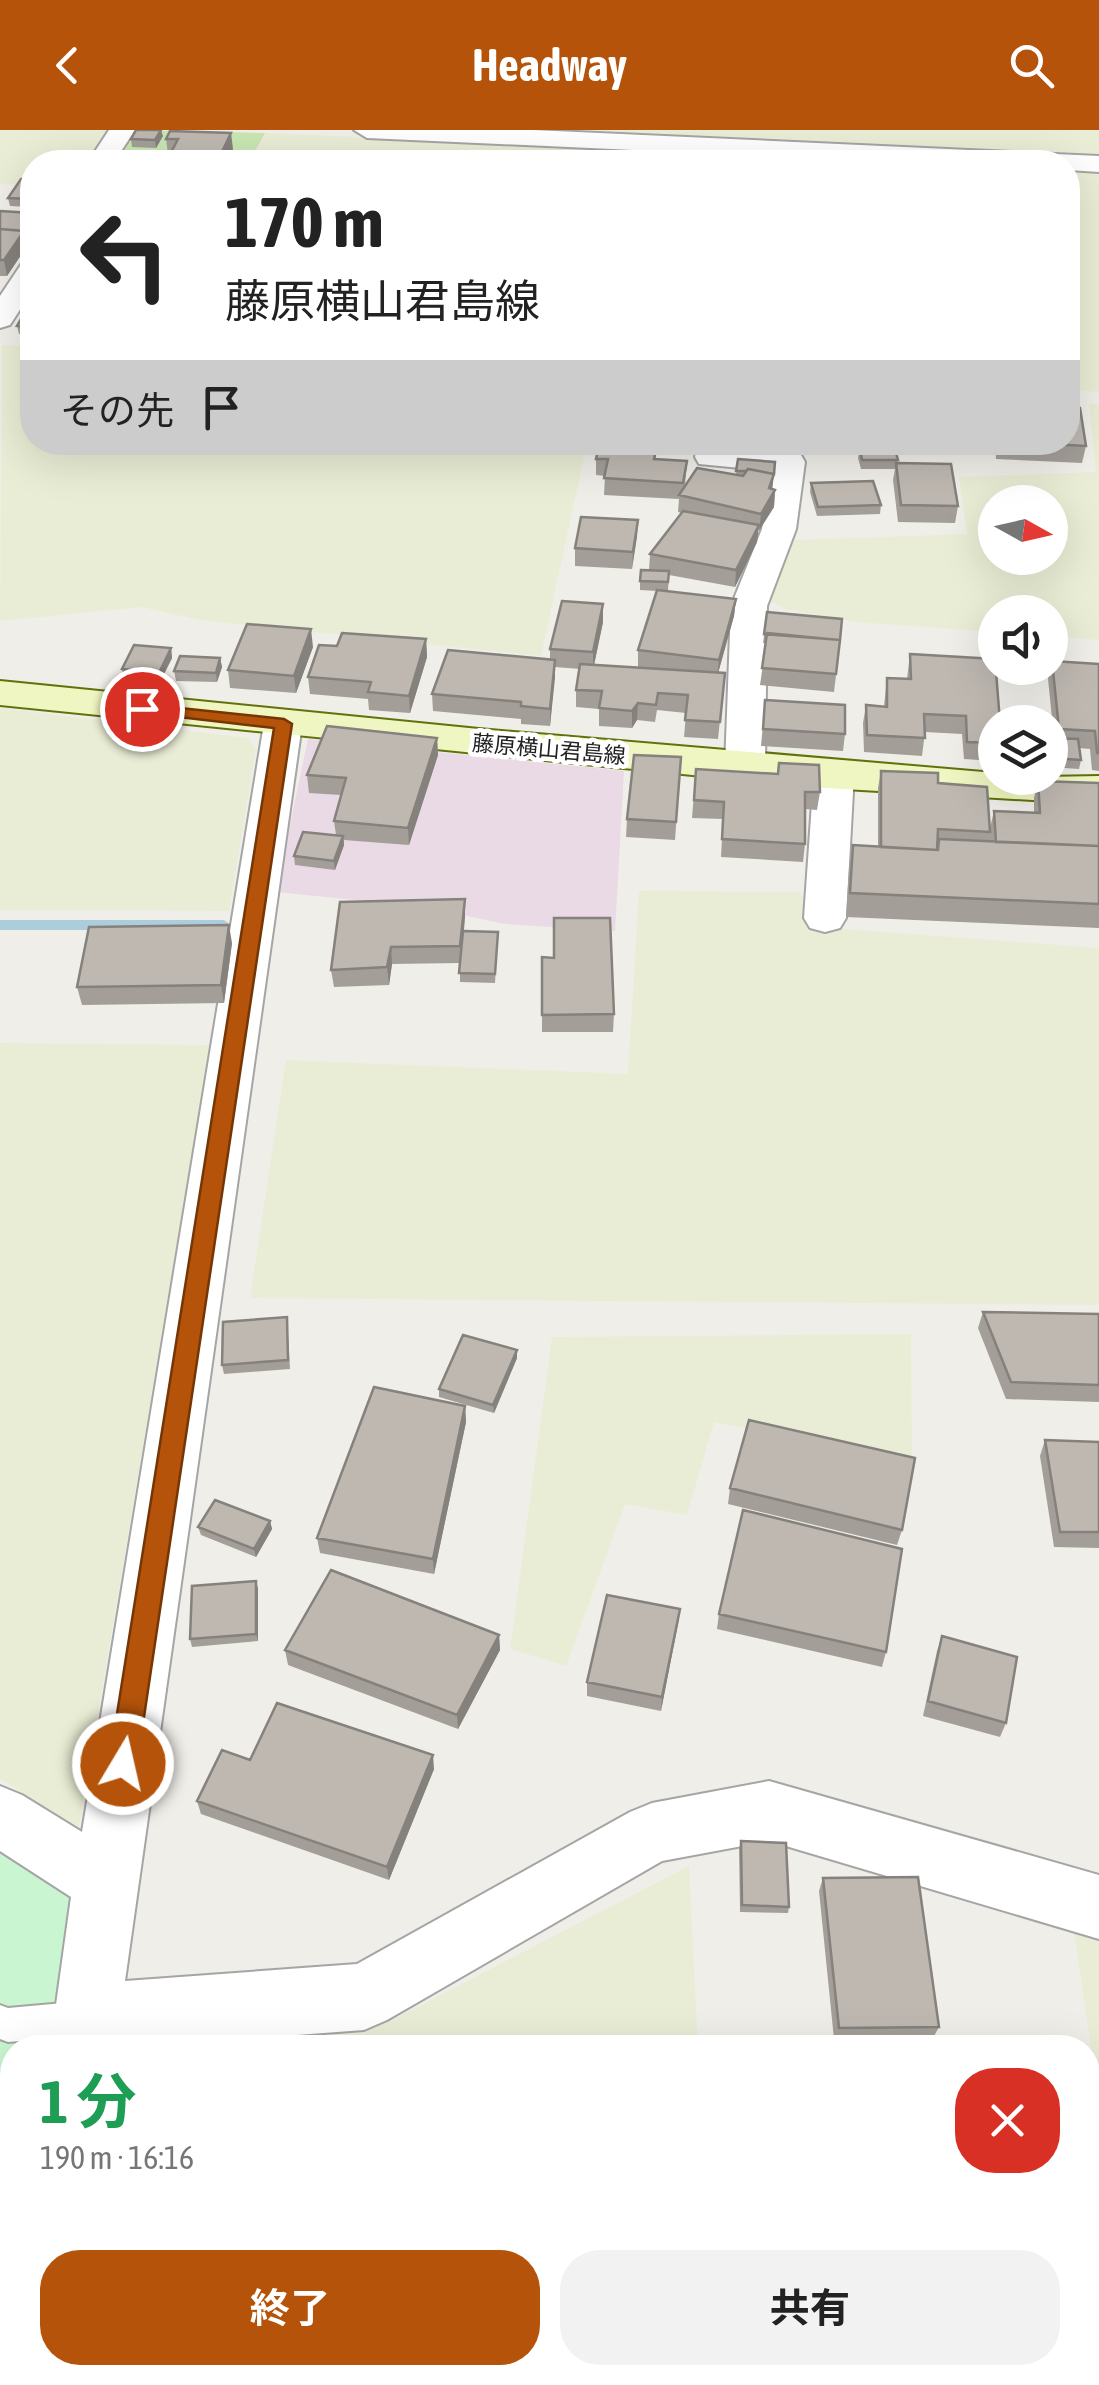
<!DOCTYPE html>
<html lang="ja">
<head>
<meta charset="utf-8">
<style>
	:root { --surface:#fff; --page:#f2f2f2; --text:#222; --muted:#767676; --accent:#b45309 }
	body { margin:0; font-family:"Asap Condensed","Noto Sans JP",sans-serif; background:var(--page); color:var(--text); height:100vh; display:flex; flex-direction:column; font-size:38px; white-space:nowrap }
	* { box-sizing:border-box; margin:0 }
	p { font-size:32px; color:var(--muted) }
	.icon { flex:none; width:55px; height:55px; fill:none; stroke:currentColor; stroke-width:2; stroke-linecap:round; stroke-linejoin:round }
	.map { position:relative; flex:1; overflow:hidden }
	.sheet { position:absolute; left:0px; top:1905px; width:1100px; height:350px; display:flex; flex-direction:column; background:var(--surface); border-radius:40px 40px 0 0; box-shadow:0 10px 40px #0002 }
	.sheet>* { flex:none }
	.top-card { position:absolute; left:20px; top:20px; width:1060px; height:305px; border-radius:40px; box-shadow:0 10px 40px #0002; background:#fff; color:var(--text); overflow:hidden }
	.needle { width:65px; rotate:98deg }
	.buttons { position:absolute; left:978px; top:355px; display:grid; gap:20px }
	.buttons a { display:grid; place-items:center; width:90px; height:90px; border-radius:50%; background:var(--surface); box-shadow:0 10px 40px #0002; font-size:50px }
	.pin { position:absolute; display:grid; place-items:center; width:85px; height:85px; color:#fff; margin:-42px; border:5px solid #fff; border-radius:50%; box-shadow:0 2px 10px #0007 }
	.me { position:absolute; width:110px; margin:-55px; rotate:9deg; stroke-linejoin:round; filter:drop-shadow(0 0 8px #0008) }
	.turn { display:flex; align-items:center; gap:35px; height:210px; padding:0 40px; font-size:45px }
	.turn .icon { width:130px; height:130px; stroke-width:2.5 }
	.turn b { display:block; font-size:70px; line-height:85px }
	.then { display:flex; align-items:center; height:95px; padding:0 40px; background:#0003; gap:20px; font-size:38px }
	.round { display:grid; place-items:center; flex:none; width:105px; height:105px; border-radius:40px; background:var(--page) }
	.headline { display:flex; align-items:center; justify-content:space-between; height:170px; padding:0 40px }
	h1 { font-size:60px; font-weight:700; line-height:75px; color:#1e9e55 }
	.button { display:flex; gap:20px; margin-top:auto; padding:20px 40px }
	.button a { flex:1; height:115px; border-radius:40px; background:var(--accent); color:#fff; font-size:40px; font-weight:700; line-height:115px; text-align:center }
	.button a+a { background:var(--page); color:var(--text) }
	header { display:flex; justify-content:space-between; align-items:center; height:130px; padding:0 40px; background:var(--accent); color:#fff; font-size:45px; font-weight:700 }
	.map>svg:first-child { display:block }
	.industrial { fill:#e9dae5 }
	.farmland { fill:#eaedd5; fill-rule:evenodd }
	.grass { fill:#c9e6b2 }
	.park { fill:#c9f6d0 }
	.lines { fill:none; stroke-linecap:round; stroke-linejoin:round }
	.stream { fill:#accddb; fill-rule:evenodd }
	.service-casing { stroke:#a5a5a5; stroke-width:4 }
	.minor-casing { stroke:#a5a5a5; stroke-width:4 }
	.secondary-casing { stroke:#61720d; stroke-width:4 }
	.service { fill:#fff; fill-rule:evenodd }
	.minor { fill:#fff; fill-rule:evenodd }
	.secondary { fill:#f0f6c1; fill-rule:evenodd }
	.wall { fill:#a39e98 }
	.shaded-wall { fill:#85817c }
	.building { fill:#beb8b1; stroke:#85817c; stroke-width:2.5 }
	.route { fill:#b45309; stroke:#753606; stroke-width:2.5 }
	.labels { text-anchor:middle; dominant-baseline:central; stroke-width:9; stroke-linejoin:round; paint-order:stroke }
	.far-street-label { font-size:22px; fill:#212121; stroke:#fff }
</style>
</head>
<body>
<header><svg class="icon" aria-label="back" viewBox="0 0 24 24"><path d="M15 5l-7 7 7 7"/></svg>Headway<svg class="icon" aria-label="search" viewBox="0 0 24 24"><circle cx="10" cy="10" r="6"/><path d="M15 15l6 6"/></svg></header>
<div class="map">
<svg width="1099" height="2255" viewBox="0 0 1099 2255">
	<rect width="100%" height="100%" fill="#f0eee8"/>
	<!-- industrial -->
	<path class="industrial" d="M308 609 624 641 615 801 505 794 425 777 276 762Z"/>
	<!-- farmland -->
	<path class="farmland" d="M0 0H111L90 32H32V55L0 54Z
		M530 0H1099V26Z
		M265 3 924 32H249Z
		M1068 39 1099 40V262L1068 260Z
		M2 215 32 216V312L587 313 541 526 200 490 141 477 0 491Z
		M1089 274H1099V510L1050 506V482H995V502L856 492 784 479 769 470 794 410 967 404 959 347 1096 342ZM995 372H1050V428H995Z
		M0 578 248 608 256 620 229 781 0 780Z
		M639 761 801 762 817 797 1099 818V1175L250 1168 286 930 628 944Z
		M0 913 210 915 79 1697 0 1649Z
		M911 1204 912 1332 714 1292 687 1385 625 1374 566 1536 510 1519 552 1207Z
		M689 1736 698 1917 274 1918 392 1890Z
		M1074 1801 1099 1808V1973Z
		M1099 2067V2255H101L102 2242H1088V2068Z"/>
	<!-- grass -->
	<path class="grass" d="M135 0 265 3 249 32H114Z"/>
	<!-- park -->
	<path class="park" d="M0 1705 93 1760 70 1917 12 1918V2016L0 2018Z"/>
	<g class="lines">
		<!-- stream -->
		<path class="stream" d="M0 790H224L231 795 224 800H0Z"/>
		<!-- service casing -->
		<g class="service-casing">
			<path id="service" d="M86 1871 98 1876 103 1888 98 1900 86 1905 8 1912 0 1909V1875L8 1878Z"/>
		</g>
		<!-- minor casing -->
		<g class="minor-casing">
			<path id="minor" d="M109 0H135L114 32H88Z
				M354 0H533L1099 26V42L1068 40V32H898L367 8Z
				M32 130V161L10 195 0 198V166L22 133Z
				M698 312H730L729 318 801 325 805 332 796 399 767 476 765 637 759 646 745 649 731 646 725 637 731 476 762 399 771 341 699 334 695 327Z
				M283 582 297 586 302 594 125 1851 357 1834 630 1682 652 1673 769 1651 1099 1745V1809L769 1711 662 1731 387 1890 364 1900 123 1918H50L71 1767 0 1721V1656L22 1665 82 1702 264 594 269 586Z
				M834 632 848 635 854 644 846 788 840 798 825 802 810 798 804 788 814 644 820 635Z
				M12 2236V2242H84L83 2255H9Z"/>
		</g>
		<!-- secondary casing -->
		<g class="secondary-casing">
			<path id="secondary" d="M0 551 479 599 995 643V648L1099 646V674L811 657 0 575Z"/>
		</g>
		<!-- service -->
		<use href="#service" class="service"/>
		<!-- minor -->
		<use href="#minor" class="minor"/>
		<!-- secondary -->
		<use href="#secondary" class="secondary"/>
	</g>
	<!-- wall -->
	<path class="wall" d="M170 1 233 19 226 32H166L170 24H168L166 9Z
		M163 6 156 18 132 17 131 9Z
		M32 50V77L10 76 8 68Z
		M0 81 32 83V108L28 113H27V116L7 146H0Z
		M32 177V205L19 204 17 196Z
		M600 312H685L684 318 656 317V329L687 331 685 356 736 345 738 329 775 332 772 359 775 360 774 377 758 401 757 412 735 457 669 445 668 461 736 469 734 486 718 543H725L718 609 684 607 686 583 657 580 655 592 637 590 632 598 599 596V579L576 577V560L580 539 555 537 550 596 521 594V589L433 581 432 564 550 530V519L603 492 594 535 638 537V520L657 461 640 460V451L649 440 650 424 682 383 678 382 679 369 604 365 605 346 596 345V329Z
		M835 312H883L882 319 898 330 897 333 958 376 955 393 898 392 893 350 895 339H861L858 328 860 319H870L835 317Z
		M995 312H1068L1086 316 1082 333 996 329Z
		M811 353 881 375 880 384 817 386 810 362Z
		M638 390 632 439 575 436V418Z
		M767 482 839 519 834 562 760 555 766 513H763Z
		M426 509 427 527 410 583 369 580 368 569 310 564 308 547 337 516Z
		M313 517 296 563 230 558 228 540Z
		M171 518 172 528 160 552 124 549 122 539Z
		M910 524 995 592V631L964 629 962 604 925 602 922 626 864 622 863 593 866 575 884 576 887 548 907 549Z
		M220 528 222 537 217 552 176 551 174 541Z
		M1052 531 1099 534V641L1092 640 1090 619 1079 618 1081 630 1079 639 1050 637V608H1054L1048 549Z
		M765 570 845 604 843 621 761 616Z
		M437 608 438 625 409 715 344 710V715L335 740 295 735 294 726 336 705 334 691 341 665 309 663 307 645Z
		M681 627 675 710 626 707 627 689Z
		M779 633 820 662 817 680 805 679V714L803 732 721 727 723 689 692 688 696 639 777 644Z
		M881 641 938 653 990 698 994 681 1034 683V668L1038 651 1099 653V798L846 787 849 739 853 715 878 717V658Z
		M465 769 464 801 498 802 495 853 460 852V833L392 834 389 855 334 857 331 840Z
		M232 813 224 873 82 875 77 857Z
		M542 827 554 828 614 884 613 902H542Z
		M983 1182 1099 1184V1272L1006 1269 978 1198Z
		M287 1187 290 1239 224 1244 222 1235Z
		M517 1228 494 1283 439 1267V1259Z
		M465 1276 466 1292 434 1444 320 1423 317 1408Z
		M1045 1310 1099 1312V1418L1054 1417 1040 1326Z
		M730 1358 902 1400 897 1415 728 1374Z
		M270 1391 272 1399 256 1427 201 1405 198 1397Z
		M256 1451 258 1459V1511L192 1517 190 1509Z
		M680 1479 661 1581 587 1566V1552Z
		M719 1484 886 1522 882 1537 717 1499Z
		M499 1505 500 1520 458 1599 288 1535 285 1520Z
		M942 1506 1006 1593 1000 1607 923 1586 937 1521Z
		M250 1630 434 1639 389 1750 201 1684 197 1671Z
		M741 1711 789 1777 788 1783 740 1782 739 1718Z
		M823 1748 939 1897 933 1908 834 1909 819 1761Z"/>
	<!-- shaded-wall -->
	<path class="shaded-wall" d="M161 0 163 6 156 18 155 10Z
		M231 3 233 19 226 32H217Z
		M32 97V108L28 113 27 105Z
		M24 101 27 116 7 146 4 130Z
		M774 344 772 361 775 360 774 377 759 401 761 384Z
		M638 390 637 407 632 439 633 422Z
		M759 395 757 412 735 457 736 440Z
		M736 469 734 486 717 547 719 530Z
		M603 474V492L593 540V522Z
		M311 499 313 517 296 563 294 546Z
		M426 509 427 527 410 583 409 566Z
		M171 518 172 528 160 552 159 543Z
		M220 528 222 537 217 552 216 543Z
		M555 530V548L550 596V579Z
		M638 573 637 590 632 598V581Z
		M437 608 438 625 409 715 408 698Z
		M343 706 344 715 335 740 334 731Z
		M465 769V787L461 833 460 816Z
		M229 795 232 813 224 873 221 855Z
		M391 817 392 834 389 855 387 837Z
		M517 1220V1228L494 1283 493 1275Z
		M465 1276 466 1292 434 1444 433 1429Z
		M270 1391 272 1399 256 1427 254 1419Z
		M256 1451 258 1459V1511L256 1504Z
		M680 1479 678 1494 661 1581 662 1567Z
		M499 1505 500 1520 458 1599 457 1585Z
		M433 1625 434 1639 389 1750 387 1737Z"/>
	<!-- building -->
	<path class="building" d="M136 0H161L155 10 131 9Z
		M170 1 231 3 217 32H166L178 9H166Z
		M21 49 32 50V69L8 68Z
		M0 81 32 83V97L27 105H25L24 101 0 99Z
		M0 99 24 101 4 130H0Z
		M28 177H32V197L17 196Z
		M1068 277 1080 278 1086 316 1009 312H1068Z
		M600 312 657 315 654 329 687 331 683 353 604 348 608 329H596Z
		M860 319H895L898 330H862Z
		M738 329 775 332 774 344 748 339 746 341H736Z
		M896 333 951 334 958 376 901 375Z
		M697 338 743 346 748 339 774 344 769 358 775 360 761 384 679 365Z
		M873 351 881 375 818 377 811 353Z
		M683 381 759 395 736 440 650 424Z
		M581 387 638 390 633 422 575 418Z
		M641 440 669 441 668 452 640 451Z
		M657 460 736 469 719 530 638 520Z
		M562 471 603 474 593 522 550 519Z
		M767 482 842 489 840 510 764 504Z
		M247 494 311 499 294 546 228 540Z
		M342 503 426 509 409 566 368 562 371 552 308 547 319 515 337 516Z
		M767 503 840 510 836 544 762 538Z
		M134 515 171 518 159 543 122 539Z
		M448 520 555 530 550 579 521 576V572L432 564Z
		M910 524 995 529 1000 592H995V613L967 612 966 586 924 584 925 608 867 605 866 575 887 577V548L911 549Z
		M180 526 220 528 216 543 174 541Z
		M1052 531 1099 534V623H1097L1095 601 1059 599Z
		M580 534 725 543 720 592 685 590 688 565 658 563 656 575 638 573 632 581 599 578 602 561 576 560Z
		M765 570 845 575V604L763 599Z
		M327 596 437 608 408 698 334 691 346 648 307 645Z
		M1050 608 1078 609 1081 630 1050 628Z
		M634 625 681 627 676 692 627 689Z
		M779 633 819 635 820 662H805V714L722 709 724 672 694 670 696 639 778 644Z
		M881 641 938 643V653L987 657 990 702 938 699 937 720 881 717Z
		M1038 651 1099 653V716L996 712 994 681 1040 683Z
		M303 702 343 706 334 731 294 726Z
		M939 709 1099 716V774L850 763 853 715 938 720Z
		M465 769 460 816 391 817 387 837 331 840 340 772Z
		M554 788H610L614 884 542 885V827L554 828Z
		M229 795 221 855 77 857 89 797Z
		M463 801 498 802 495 844 459 843Z
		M983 1182 1099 1184V1255L1011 1252Z
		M287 1187 288 1230 222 1235 223 1192Z
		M463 1205 517 1220 493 1275 439 1259Z
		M374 1257 465 1276 433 1429 317 1408Z
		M749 1290 915 1328 902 1400 730 1358Z
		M1045 1310 1099 1312V1402H1060Z
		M215 1370 270 1391 254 1419 198 1397Z
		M743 1380 902 1419 886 1522 719 1484Z
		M331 1440 499 1505 457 1585 285 1520Z
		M256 1451V1504L190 1509 192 1456Z
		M607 1465 680 1479 662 1567 587 1552Z
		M942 1506 1017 1527 1006 1593 928 1571Z
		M277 1573 433 1625 387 1737 197 1671 222 1620 250 1630Z
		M741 1711 786 1713 789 1777 742 1775Z
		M918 1747 939 1897 839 1898 823 1748Z"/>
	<!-- route -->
	<path class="route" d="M142 574 284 589 292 594 137 1634 133 1644 123 1647 113 1644 109 1634 274 598 136 582 133 579Z"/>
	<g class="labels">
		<!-- far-street labels -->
		<g class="far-street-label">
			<text transform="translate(549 619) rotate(5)">藤原横山君島線</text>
		</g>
	</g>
</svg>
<div class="buttons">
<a><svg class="needle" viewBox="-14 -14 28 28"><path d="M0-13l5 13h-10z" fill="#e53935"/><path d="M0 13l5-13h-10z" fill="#767676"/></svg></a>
<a><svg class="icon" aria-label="sound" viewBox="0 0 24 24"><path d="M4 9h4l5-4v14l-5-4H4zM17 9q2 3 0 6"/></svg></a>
<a><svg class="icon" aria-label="layers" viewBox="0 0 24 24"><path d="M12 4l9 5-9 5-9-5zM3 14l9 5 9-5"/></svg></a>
</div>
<div class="pin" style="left:142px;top:579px;background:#d93025"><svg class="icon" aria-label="arrive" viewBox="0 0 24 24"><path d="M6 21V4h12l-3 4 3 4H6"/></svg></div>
<svg class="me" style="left:123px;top:1634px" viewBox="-20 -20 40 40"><circle r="17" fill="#b45309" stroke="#fff" stroke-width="3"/><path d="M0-11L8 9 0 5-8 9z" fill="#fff"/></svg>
<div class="top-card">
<div class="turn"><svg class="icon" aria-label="left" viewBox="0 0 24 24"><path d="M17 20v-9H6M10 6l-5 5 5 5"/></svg><div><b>170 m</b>藤原横山君島線</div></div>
<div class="then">その先<svg class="icon" aria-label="arrive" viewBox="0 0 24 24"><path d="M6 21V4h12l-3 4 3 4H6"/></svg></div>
</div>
<section class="sheet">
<div class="headline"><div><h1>1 分</h1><p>190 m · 16:16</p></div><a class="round" style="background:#d93025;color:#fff"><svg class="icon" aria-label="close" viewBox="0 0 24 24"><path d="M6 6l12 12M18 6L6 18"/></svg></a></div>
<div class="button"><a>終了</a><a>共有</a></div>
</section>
</div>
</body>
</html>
